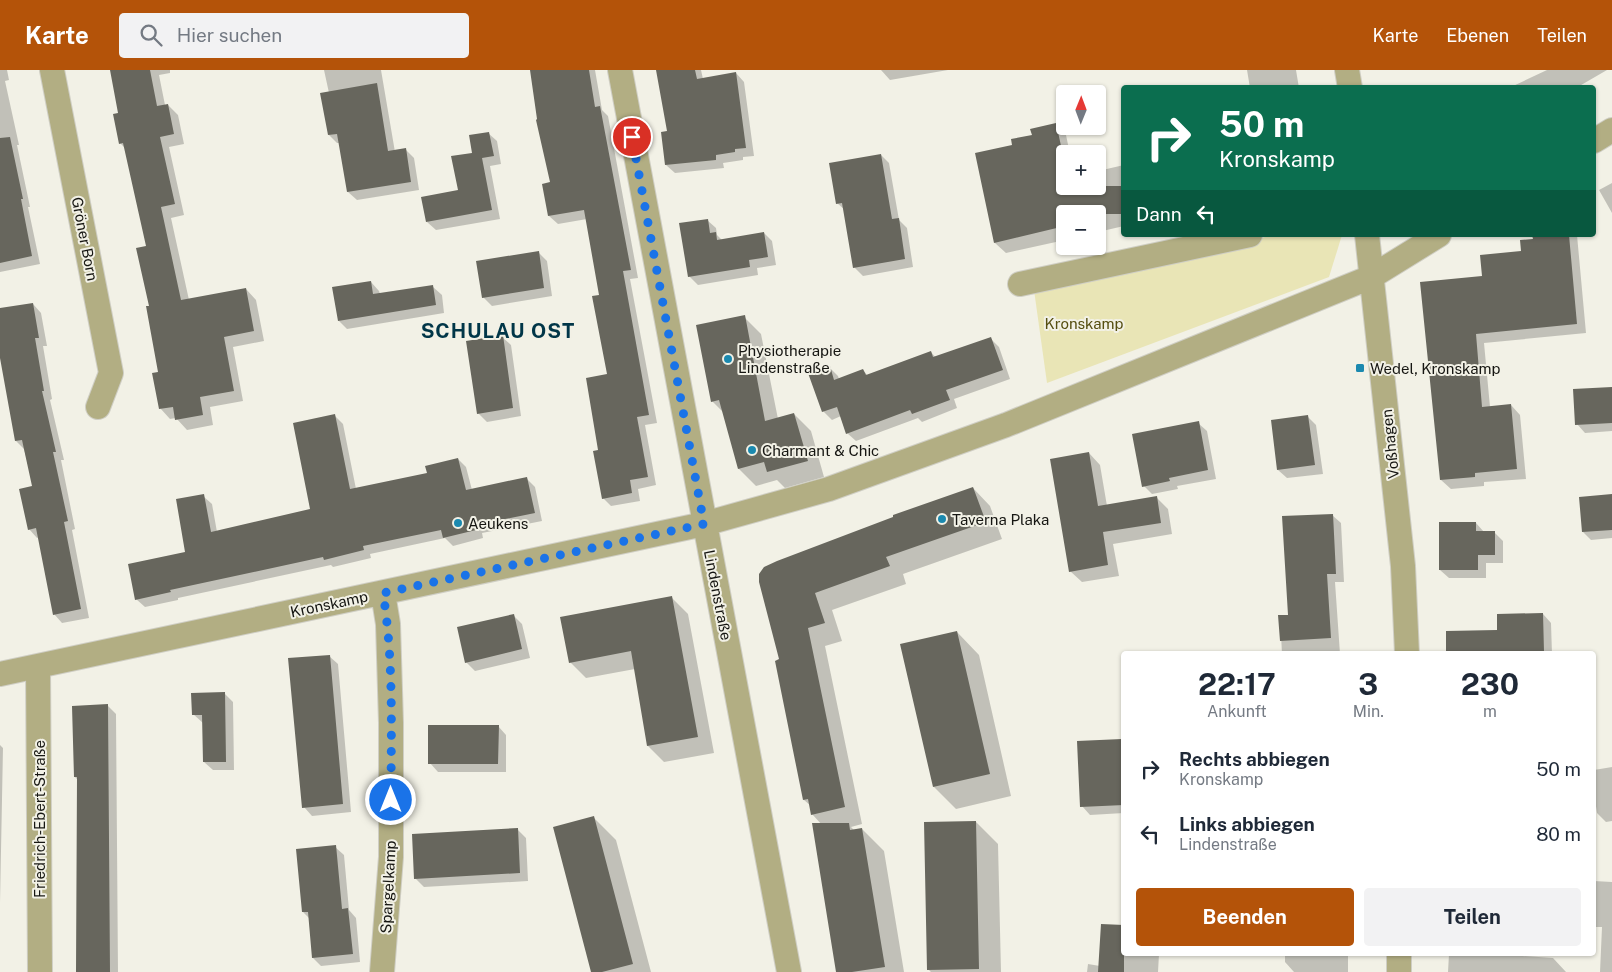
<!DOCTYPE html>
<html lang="de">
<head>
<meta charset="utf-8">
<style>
	:root { --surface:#fff; --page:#f2f2f3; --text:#1f2937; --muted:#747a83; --accent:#b45309 }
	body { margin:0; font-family:"Public Sans",sans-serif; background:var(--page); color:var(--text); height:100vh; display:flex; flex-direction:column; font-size:19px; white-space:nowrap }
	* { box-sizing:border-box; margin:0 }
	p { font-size:16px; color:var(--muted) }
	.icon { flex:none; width:28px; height:28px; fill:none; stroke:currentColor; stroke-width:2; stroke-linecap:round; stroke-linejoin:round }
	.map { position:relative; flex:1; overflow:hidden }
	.panel { position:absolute; left:1121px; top:581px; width:475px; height:305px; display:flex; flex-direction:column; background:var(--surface); border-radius:5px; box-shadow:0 1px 4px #0004 }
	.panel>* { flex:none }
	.banner { position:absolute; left:1121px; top:15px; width:475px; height:152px; border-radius:5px; box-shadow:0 1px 4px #0004; background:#0b6e4f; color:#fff; overflow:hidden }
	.needle { width:32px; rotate:1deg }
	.controls { position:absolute; left:1056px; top:15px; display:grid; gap:10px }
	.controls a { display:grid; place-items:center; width:50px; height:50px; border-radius:5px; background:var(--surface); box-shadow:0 1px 4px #0004; font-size:25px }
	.pin { position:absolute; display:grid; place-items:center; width:42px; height:42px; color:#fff; margin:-21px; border:2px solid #fff; border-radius:50%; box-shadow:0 1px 5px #0007 }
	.me { position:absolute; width:55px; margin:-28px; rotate:0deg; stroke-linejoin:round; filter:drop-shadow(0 0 4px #0008) }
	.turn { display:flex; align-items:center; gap:18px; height:105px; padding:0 15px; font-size:22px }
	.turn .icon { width:65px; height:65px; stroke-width:2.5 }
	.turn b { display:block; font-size:35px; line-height:42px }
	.then { display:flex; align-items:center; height:48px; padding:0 15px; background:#0003; gap:10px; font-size:19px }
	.eta { display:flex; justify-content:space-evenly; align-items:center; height:85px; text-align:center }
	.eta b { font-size:30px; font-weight:700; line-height:35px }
	.cta { display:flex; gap:10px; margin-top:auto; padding:10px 15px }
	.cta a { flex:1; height:58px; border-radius:5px; background:var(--accent); color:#fff; font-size:20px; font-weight:700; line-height:58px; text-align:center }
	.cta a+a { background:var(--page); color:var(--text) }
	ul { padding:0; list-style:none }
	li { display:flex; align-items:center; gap:15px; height:65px; padding:0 15px }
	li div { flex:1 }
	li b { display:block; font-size:19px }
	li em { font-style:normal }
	header { display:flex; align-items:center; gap:30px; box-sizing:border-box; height:70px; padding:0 25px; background:var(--accent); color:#fff }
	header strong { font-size:24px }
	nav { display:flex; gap:28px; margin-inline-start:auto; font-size:18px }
	.search { width:350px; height:45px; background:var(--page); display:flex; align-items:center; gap:12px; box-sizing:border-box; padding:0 18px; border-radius:5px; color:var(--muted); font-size:19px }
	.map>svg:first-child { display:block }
	.green { fill:#e9e5b6 }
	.shadow { fill:#0003 }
	.building { fill:#67665d }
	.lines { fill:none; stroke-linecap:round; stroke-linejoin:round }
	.street-casing { stroke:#cfcec4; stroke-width:26 }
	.street { stroke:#b2ae83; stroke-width:24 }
	.route { stroke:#1a73e8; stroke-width:9; stroke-dasharray:0 16.2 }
	.poi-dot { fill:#1b89af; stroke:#f2f1e6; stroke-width:2 }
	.labels { text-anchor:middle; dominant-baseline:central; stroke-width:4; stroke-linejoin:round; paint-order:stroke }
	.street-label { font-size:15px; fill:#161612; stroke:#f2f1e6 }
	.park-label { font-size:15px; fill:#564f11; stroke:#f2f1e6 }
	.poi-label { font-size:15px; fill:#161612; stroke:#f2f1e6; text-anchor:start }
	.district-label { font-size:20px; font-weight:bold; letter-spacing:1px; fill:#013648; stroke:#f2f1e6 }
</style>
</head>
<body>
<header>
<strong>Karte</strong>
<div class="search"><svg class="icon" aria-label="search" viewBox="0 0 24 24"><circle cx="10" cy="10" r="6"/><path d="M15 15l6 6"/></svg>Hier suchen</div>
<nav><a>Karte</a><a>Ebenen</a><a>Teilen</a></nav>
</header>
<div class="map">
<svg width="1612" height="902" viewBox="0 0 1612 902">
	<rect width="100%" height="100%" fill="#f2f1e6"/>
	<!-- green -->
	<path class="green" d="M1274 165H1342L1329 207 1047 313 1034 220Z"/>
	<!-- shadow -->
	<path class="shadow" d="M0 0H7L9 10 5 11 19 75H17L30 137H28L40 194 0 202Z
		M111 0H170V3L159 5 165 35H168L178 45 184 74 169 77 184 145 171 148 189 230 246 219 256 230 264 271 233 277 243 331 210 337 213 355 187 360 176 348 170 349 160 338V303L150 237 147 177 125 78 120 73V44Z
		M324 0H381L395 82 406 80 414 88 419 120 357 130 348 122 340 73H337L329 65V23Z
		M531 0H595L602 40 608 46 638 208 630 209 657 353 645 355 656 415 638 419 640 431 611 436 603 428 600 381 609 306 600 226 587 149 558 154 549 146 551 113Z
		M657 0H701L703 9 736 3 744 12 754 86 743 87V90L723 93 724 98 675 103 666 95 669 62Z
		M881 0H948L890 10Z
		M1247 0H1296L1299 18H1250Z
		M1547 0H1607L1576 18 1511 17Z
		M1056 54 1066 65 1070 84H1065V116H1098V101L1124 95V156L1098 162V144H1065V170L1006 183 995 173 1014 76Z
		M488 63 497 71 501 94 490 96 500 149 436 160 427 152 459 121Z
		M881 85 889 93 899 150 907 158 913 197 863 206 854 197 845 140 837 133Z
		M1612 113V143L1599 120Z
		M707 150 716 158 717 165 722 170 764 163 772 171 776 195 757 198 758 205 698 215 689 206Z
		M1533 165H1577L1586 263 1484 273 1490 337 1511 335 1520 345 1526 409 1484 412V416L1451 419 1441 410 1483 207 1523 182 1534 170Z
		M538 182 547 191 552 226 492 236 483 227Z
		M371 212 379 221 380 224 433 217 442 225 444 243 347 259 339 251Z
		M33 234 41 243 47 276H43L52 329 50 330 64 390H61L75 459 72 460 89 548 62 553 54 544 39 467 37 468 29 459 34 417 24 379 16 371 0 283V239Z
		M744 247 761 264 778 349 794 344 811 361 824 407 785 418 777 410 756 416 739 399 723 342 712 331Z
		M502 267 511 275 521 346 487 352 478 343Z
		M990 268 999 277 1010 309 954 329 957 338 922 352 918 348 856 371 847 363 841 346 832 350 823 341 829 297 838 306 839 309 863 300 868 306 931 282 936 288Z
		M1612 318V361L1585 363 1577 354Z
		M335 346 343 354 356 419 429 404 458 389 466 397 472 420 527 409 535 417 542 451 482 463 483 468 453 476 445 468 370 484 371 488 333 497 331 495 178 528V530L145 537 136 529 187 483 203 426 212 434 217 462 312 440Z
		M1308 347 1316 355 1323 404 1287 408 1278 400Z
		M1198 353 1207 361 1216 409 1177 416 1178 419 1152 424 1144 416Z
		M1089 383 1100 395 1107 436 1157 428 1168 439 1172 464 1113 474 1119 506 1082 512 1070 501Z
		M973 418 990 436 1002 469 903 504 906 514 832 540 842 571 825 576 862 754 851 757 854 760 862 759 884 781 904 902H838L822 755 812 744 811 736 804 730 781 590 760 512Z
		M1612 425V468L1591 470 1583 462Z
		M1332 445 1341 453 1344 512H1335L1340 584H1282L1280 546H1289Z
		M1476 453 1484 462H1494L1503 471V493H1486V508H1449L1440 500Z
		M671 527 688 544 714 683 664 692 648 676 635 599 586 608 570 592Z
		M1543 544 1551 553 1552 584H1448Z
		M513 545 522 554 530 588 475 601 466 592Z
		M957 562 979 585 1011 726 956 739 934 717Z
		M329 586 338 594 351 742 312 746 304 737Z
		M224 623 233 632 234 700H213L204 692 203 653 193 644Z
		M108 636 116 644 118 902H78V710L75 707Z
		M498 656 506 665V702H438L430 693Z
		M1121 670 1124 673V743L1090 745 1082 736Z
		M0 675 3 678 0 833Z
		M1612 697V751L1606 752 1597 743 1594 723V700Z
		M594 748 616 770 651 902H593Z
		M976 752 998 774 1001 902H931L928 899Z
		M517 759 526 768 528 811 424 817 415 808Z
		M335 777 344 785 349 840 356 848 360 892 321 896 313 888 309 848 303 842Z
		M1594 811 1612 812V902H1600L1602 857H1594Z
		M1124 884H1159L1158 902H1087L1088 894 1100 896Z
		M1285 884H1348V902H1294L1285 892Z
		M1449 884H1492L1553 888 1566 902H1448Z"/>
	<!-- building -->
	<path class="building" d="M110 0H150L157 36 168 34 174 64 160 67 175 134 161 137 181 230 246 218 254 261 224 267 234 321 200 327 203 345 175 350 173 337 159 339 152 303 158 302 146 236H149L136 178 146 176 123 73 119 74 113 44 118 43Z
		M530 0H589L595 37 600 36 631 200 623 201 649 345 637 347 648 407 630 410 632 423 602 429 593 381 598 380 586 308 607 304 592 226 599 225 584 140 548 146 542 114 550 112 536 50 537 49Z
		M656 0H695L697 9 736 2 746 78 735 79V82L716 85V90L665 95 661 62 667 61Z
		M377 13 388 81 406 78 411 112 347 122 337 64 328 65 320 23Z
		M1056 53 1065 94V116H1124V144H1065V156L994 173 975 83 1012 75 1011 69 1032 65 1030 59Z
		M489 62 494 86 482 88 492 140 426 152 421 127 458 120 451 86 472 83 469 65Z
		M10 67 23 129H21L32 186 0 193V68Z
		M881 84 892 149 899 148 905 189 853 198 842 133 836 134 829 93Z
		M708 149 710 163 716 162 717 170 764 162 768 187 749 190 750 197 688 207 679 153Z
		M1532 165H1569L1577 254 1476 264 1482 337 1511 334 1517 399 1475 403V407L1440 410 1420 212 1482 206 1480 185 1521 181 1520 170 1533 169Z
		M539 181 544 218 482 228 476 191Z
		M371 211 373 224 433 215 436 235 338 251 332 217Z
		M33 233 39 268H35L44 321H42L56 382H53L68 451 64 452 81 539 53 545 36 458 28 460 19 419 32 416 22 370 15 371 0 288V238Z
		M745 245 765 351 794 343 808 391 767 402 764 392 738 399 719 330 711 332 696 255Z
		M503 265 513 338 477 344 466 271Z
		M991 267 1003 300 946 320 950 330 912 344 910 340 846 364 837 337 822 342 808 303 830 296 834 310 863 299 866 305 931 281 933 287Z
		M1612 317V353L1575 355 1573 319Z
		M335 344 350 419 427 403 425 396 458 388 466 420 527 407 535 443 475 455 476 460 443 468 441 460 363 476 364 480 324 490 323 487 170 520 171 522 135 530 128 494 185 482 176 429 204 424 211 462 310 439 293 353Z
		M1308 345 1315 395 1277 400 1271 350Z
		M1199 351 1208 400 1169 408 1170 411 1142 417 1132 364Z
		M1089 382 1098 436 1157 426 1161 453 1103 462 1108 495 1069 502 1050 389Z
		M973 417 986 452 886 487 890 496 815 523 825 553 808 558 845 737 811 745 808 729 803 730 775 591 779 589 759 512V504L764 497 777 491 893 447V445Z
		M1612 424V460L1582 462 1579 427Z
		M1333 444 1336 504H1327L1331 568 1280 571 1278 545H1288L1282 446Z
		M1439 452H1476V461H1495V485H1478V500H1439Z
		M672 526 698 667 647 676 631 581 569 593 560 547Z
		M1543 543 1544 582 1446 584V561L1497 560V544Z
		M514 544 522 579 465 593 457 557Z
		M957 561 990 704 933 717 900 574Z
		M330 585 343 734 302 738 288 588Z
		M225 622 226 692H203L202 645H192L191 623Z
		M108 634 110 902H76L77 707H74L72 636Z
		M428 655H499L498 694H428Z
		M1122 669 1124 735 1080 737 1077 671Z
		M594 746 633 894 602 902H591L553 757Z
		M976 751 979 899 927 900 924 752Z
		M812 753H849L850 760 862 758 885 897 852 902H836Z
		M518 758 520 803 414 809 412 764Z
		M336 775 342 839 348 838 353 884 312 888 308 842H302L296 779Z
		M1101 854 1124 855V902H1098Z"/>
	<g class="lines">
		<!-- street casing -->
		<g class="street-casing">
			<path id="street" d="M52 0 111 303 98 337
				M620 0 789 902
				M1347 0 1350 18
				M1594 71 1612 60
				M1367 165 1403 496 1407 584
				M1020 214 1250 165
				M38 596 40 902
				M0 604 704 454 829 419 1006 355 1371 207 1439 165
				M382 902 391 787V653L388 554 383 523
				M1399 902V884"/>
		</g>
		<!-- street -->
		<use href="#street" class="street"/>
	</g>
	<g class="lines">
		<!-- route -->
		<path class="route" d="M391 730C391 661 394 591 383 523L704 454 632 67"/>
	</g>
	<!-- markers -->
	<g class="poi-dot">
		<circle cx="728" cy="289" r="5"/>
		<rect x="1355" y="293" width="10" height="10" rx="2.5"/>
		<circle cx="752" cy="380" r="5"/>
		<circle cx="942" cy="449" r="5"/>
		<circle cx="458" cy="453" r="5"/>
	</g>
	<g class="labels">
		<!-- street labels -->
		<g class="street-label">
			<text transform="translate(85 169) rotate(79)">Gröner Born</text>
			<text transform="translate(1390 374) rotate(-96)">Voßhagen</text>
			<text transform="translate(718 525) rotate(79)">Lindenstraße</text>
			<text transform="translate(329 534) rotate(-12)">Kronskamp</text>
			<text transform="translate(39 749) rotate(-90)">Friedrich-Ebert-Straße</text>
			<text transform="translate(388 817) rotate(-87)">Spargelkamp</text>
		</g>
		<!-- park labels -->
		<g class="park-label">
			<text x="1084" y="253">Kronskamp</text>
		</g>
		<!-- poi labels -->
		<g class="poi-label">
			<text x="738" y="280">Physiotherapie<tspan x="738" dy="17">Lindenstraße</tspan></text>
			<text x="1370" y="298">Wedel, Kronskamp</text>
			<text x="762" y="380">Charmant &amp; Chic</text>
			<text x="952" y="449">Taverna Plaka</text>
			<text x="468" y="453">Aeukens</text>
		</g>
		<!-- district labels -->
		<g class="district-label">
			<text x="498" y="261">SCHULAU OST</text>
		</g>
	</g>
</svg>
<div class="controls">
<a><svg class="needle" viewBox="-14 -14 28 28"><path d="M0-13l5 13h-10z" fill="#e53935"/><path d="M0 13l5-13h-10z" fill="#747a83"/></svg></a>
<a>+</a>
<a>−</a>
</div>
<div class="pin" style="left:632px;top:67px;background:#d93025"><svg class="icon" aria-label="arrive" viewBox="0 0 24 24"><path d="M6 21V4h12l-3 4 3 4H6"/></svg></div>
<svg class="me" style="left:391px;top:730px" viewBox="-20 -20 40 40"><circle r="17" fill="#1a73e8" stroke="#fff" stroke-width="3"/><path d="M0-11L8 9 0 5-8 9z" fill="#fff"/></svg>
<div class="banner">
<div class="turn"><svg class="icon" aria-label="right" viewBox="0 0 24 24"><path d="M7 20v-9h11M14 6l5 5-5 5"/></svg><div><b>50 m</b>Kronskamp</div></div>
<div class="then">Dann<svg class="icon" aria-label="left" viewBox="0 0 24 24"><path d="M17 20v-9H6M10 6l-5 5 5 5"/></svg></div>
</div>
<section class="panel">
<div class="eta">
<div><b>22:17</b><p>Ankunft</p></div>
<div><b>3</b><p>Min.</p></div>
<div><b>230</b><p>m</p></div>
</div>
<ul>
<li><svg class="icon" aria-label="right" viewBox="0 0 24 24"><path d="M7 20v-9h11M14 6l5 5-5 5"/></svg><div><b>Rechts abbiegen</b><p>Kronskamp</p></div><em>50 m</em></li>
<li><svg class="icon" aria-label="left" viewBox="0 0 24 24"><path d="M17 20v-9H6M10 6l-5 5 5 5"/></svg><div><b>Links abbiegen</b><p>Lindenstraße</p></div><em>80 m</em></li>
</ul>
<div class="cta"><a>Beenden</a><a>Teilen</a></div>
</section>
</div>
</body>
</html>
